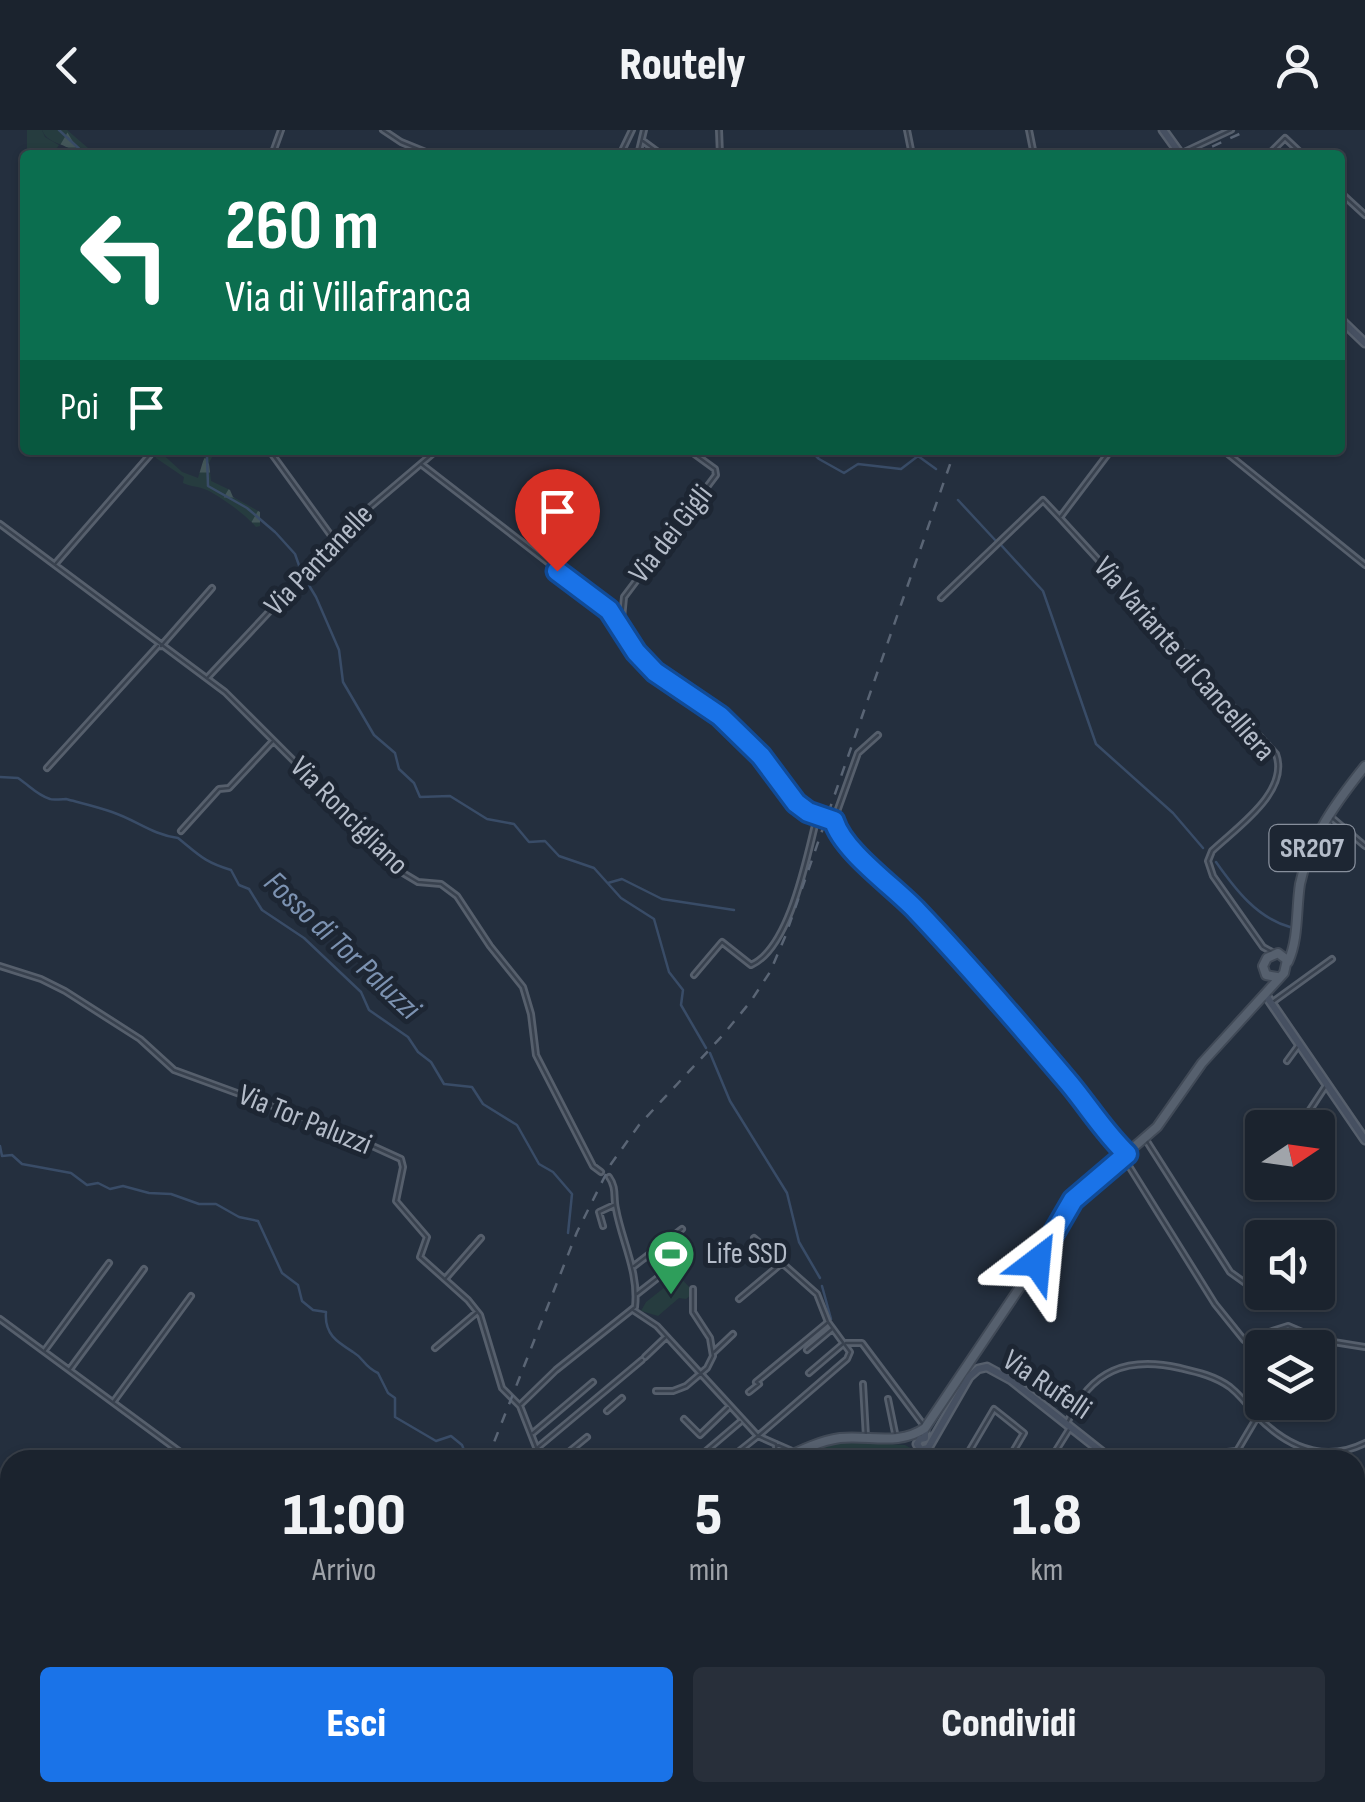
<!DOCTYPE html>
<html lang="it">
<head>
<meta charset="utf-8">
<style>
	:root { --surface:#1b232e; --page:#282f3a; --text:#f1f3f6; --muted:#a0a4aa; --line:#39404a; --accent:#1a73e8 }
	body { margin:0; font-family:"Sofia Sans Condensed",sans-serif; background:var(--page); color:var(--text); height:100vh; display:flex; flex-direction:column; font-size:38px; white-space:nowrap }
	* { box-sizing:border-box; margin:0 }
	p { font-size:32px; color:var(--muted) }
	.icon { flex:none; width:55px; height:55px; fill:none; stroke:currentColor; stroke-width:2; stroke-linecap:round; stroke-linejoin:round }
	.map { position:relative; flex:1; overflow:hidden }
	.panel { position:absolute; left:0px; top:1320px; width:1365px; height:352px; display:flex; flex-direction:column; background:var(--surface); border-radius:30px 30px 0 0; box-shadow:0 2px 8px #0004,0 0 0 2px var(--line) }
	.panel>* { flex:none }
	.banner { position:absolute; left:20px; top:20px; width:1325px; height:305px; border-radius:10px; box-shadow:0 2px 8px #0004,0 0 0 2px var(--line); background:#0b6e4f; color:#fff; overflow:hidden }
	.needle { width:65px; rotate:77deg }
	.tools { position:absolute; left:1245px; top:980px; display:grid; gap:20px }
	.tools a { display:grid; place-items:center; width:90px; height:90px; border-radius:10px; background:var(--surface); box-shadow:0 2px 8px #0004,0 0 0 2px var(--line); font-size:50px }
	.pin { position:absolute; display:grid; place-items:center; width:85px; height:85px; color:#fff; margin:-102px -42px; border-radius:50% 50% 50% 0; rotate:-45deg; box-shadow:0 0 10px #0007 }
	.pin .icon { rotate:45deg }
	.me { position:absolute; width:110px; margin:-55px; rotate:29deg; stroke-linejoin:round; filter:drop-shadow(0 0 8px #0008) }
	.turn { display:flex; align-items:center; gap:35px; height:210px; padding:0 40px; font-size:45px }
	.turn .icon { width:130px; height:130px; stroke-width:2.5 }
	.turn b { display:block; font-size:70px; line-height:85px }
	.then { display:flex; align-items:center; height:95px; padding:0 40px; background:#0003; gap:20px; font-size:38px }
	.eta { display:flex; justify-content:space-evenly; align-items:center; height:170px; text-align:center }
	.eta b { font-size:60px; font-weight:800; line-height:70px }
	.action { display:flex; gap:20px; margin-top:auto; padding:20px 40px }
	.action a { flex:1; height:115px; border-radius:10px; background:var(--accent); color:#fff; font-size:40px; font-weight:800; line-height:115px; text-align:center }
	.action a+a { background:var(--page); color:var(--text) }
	header { display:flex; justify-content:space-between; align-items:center; height:130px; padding:0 40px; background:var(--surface); font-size:45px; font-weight:800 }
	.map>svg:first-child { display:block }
	.green { fill:#263c3f }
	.forest { fill:url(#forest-firs) }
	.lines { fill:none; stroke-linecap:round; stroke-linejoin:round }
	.stream { stroke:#394c67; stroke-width:2.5 }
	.street-casing { stroke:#565f6c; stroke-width:8 }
	.secondary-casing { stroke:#565f6c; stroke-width:11 }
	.primary-casing { stroke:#414a57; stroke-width:12 }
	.street { stroke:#38414e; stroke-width:2.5 }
	.secondary { stroke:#465061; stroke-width:6 }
	.primary { stroke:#56606e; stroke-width:8 }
	.rail { stroke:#5a6575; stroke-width:2.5; stroke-dasharray:10 10; stroke-linecap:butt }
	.street-bridge-casing { stroke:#565f6c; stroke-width:8; stroke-linecap:butt }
	.street-bridge { stroke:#38414e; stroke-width:2.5 }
	.route-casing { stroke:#114b97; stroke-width:25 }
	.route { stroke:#1a73e8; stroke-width:18 }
	.labels { text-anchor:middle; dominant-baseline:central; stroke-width:10; stroke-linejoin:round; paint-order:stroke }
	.shield { fill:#1d2633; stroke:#878f9c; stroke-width:2.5 }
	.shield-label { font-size:28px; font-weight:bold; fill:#b4bcc9 }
	.street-label { font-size:30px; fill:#b4bcc9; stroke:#1d2633 }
	.poi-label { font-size:30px; fill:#b4bcc9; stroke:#1d2633; text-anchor:start }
	.water-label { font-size:32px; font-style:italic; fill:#7c92b1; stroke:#1d2633 }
</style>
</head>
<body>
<header><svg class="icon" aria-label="back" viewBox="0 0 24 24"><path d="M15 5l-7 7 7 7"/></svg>Routely<svg class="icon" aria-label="person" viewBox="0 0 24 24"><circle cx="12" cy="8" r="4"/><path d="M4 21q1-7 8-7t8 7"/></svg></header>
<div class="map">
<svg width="1365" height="1672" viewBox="0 0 1365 1672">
	<defs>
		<pattern id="forest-firs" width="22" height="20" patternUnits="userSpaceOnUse" patternTransform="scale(2.5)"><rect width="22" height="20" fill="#263c3f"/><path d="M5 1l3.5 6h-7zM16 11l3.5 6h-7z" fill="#435659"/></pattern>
	</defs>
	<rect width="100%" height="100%" fill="#242f3e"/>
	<!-- green -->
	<path class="green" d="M27 0H42L45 7 59 15 52 25H27Z
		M679 1146 691 1159V1165L686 1169 679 1168 658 1186 641 1181 646 1172Z
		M853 1312 905 1315 914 1320 917 1330 885 1324 881 1330H874L877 1325 874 1322 865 1330H820L816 1325 807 1330 802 1324 830 1314Z"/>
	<!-- forest -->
	<path class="forest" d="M42 0H67L96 25H77C67 12 49 16 42 0Z
		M154 320H158L182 342 198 348 204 328 213 325 209 333 211 351 230 360 233 367 260 382V396L256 397C246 385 223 368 207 360 198 356 192 357 183 353L184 347 156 328Z"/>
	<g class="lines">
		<!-- stream -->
		<path class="stream" d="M59 0 86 25
			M206 320 207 323
			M810 320 819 329 844 343 858 334 901 339 918 326 936 339
			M207 326 208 356 247 378 275 402
			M958 370 996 411
			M276 403 295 424 301 441
			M1001 415 1043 461 1096 614 1173 683 1203 718
			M304 447 316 467 339 520 343 552 374 605 395 623 399 639 414 653 420 667 450 666 487 689 514 694 529 712 545 711 559 726 594 738 621 768 654 789 669 842 683 860 681 875 706 918
			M0 647 18 648C30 656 37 665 50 669 52 670 64 669 66 669 81 673 98 677 112 682 136 690 153 705 178 708 199 725 204 732 231 740L239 755 249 759 262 780 304 808 361 862 369 880 408 907 418 922 431 932 444 954 472 957 483 974 517 995 539 1034 553 1042 572 1064 568 1103
			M1216 732C1235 759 1257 788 1290 797
			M608 753 622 749 662 769 734 780
			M710 923 730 971 787 1063 799 1112 820 1148
			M0 1016 2 1026 12 1025 22 1034 71 1043 87 1055 98 1053 110 1059 123 1056 149 1063 171 1064 199 1074H216L239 1087 258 1091 282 1143 298 1155 302 1171 313 1180 326 1182C324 1204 337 1212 353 1222 365 1229 363 1236 378 1243L388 1263 395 1268V1287L436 1311 451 1306 462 1315 468 1330
			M822 1156 831 1189"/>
		<!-- street casing -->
		<g class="street-casing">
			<path id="street" d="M383 0 401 12 433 25
				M719 0 720 25
				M907 0 912 25
				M1029 0 1034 25
				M643 11 662 25
				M1182 23 1231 0
				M272 25 281 0
				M620 25 632 0
				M638 25 644 0
				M1268 25 1285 8 1303 25
				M1340 62 1365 85
				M269 320 335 411
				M1223 320 1365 435
				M421 334 607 478 650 538 719 586 761 627 794 670 818 686
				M1061 386 1111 320
				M0 394 225 562 321 658 348 691 403 743 418 752 441 754 457 766 490 816 523 857 531 884 536 925 593 1036 601 1042
				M56 433 150 325 148 320
				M941 468 1043 370 1060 388 1276 624C1290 662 1236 698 1212 721L1208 731 1213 746 1263 817 1272 822
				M621 499 624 467 716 345 715 339 689 320
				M161 516 212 458
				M208 547 357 388 437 320
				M47 638 158 516
				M1331 687 1365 716
				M831 690 842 709 897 760 986 855 1070 955 1099 996 1126 1022
				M834 690 858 623 878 605
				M181 701 219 659 229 658 272 612
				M0 836 41 849 65 861 140 909 174 940 333 998 401 1029 403 1037 396 1071 427 1107 420 1127 468 1170 480 1185 502 1258 520 1276 536 1317 549 1330
				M694 845 722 812 751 835C790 818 807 726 817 687
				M1274 871 1332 829
				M1287 931 1298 916
				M1298 998 1327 954
				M1146 1010 1230 1142 1269 1170 1284 1166
				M1124 1028 1215 1174 1244 1210 1288 1196 1321 1210 1365 1217
				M1257 1060 1262 1051
				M603 1096 599 1082 614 1075
				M634 1136 682 1099
				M446 1148 481 1108
				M637 1164 674 1135 668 1127
				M739 1169 782 1133
				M633 1180 657 1196 758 1306 847 1229 850 1222 828 1192 817 1164 754 1108
				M0 1189 191 1330
				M846 1213H862L925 1297
				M435 1218 476 1183
				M1297 1218 1305 1205
				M45 1220 109 1133
				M807 1220 832 1199
				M714 1222 733 1204
				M645 1227 666 1207
				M70 1239 144 1139
				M809 1243 843 1214
				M863 1254 866 1307
				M656 1261H673L686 1256 707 1238 713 1226 710 1208 693 1182V1159
				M749 1262 759 1254 756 1252 827 1193
				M888 1269 895 1303
				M114 1271 191 1166
				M521 1274 556 1240 635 1177C639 1142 622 1112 616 1079 613 1067 617 1058 609 1047
				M607 1281 622 1268
				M684 1289 700 1305 728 1278
				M1068 1291C1091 1240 1127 1226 1180 1238 1197 1242 1215 1246 1230 1257 1240 1265 1248 1275 1256 1285 1287 1317 1323 1334 1365 1313
				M533 1303 593 1252
				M776 1314 777 1330
				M537 1318 642 1230
				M706 1321 740 1292
				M559 1330 587 1307
				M728 1330 758 1306 794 1322
				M964 1330 994 1279 1024 1303 1008 1330
				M1050 1330 1070 1298
				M1222 1330 1227 1322 1237 1321 1266 1272
				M1355 1560 1365 1559
				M388 1670 410 1672
				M462 1672 463 1662
				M681 1672 687 1662
				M1315 1672 1317 1662"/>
		</g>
		<!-- secondary casing -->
		<g class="secondary-casing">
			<path id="secondary" d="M1163 0 1181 25
				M1340 189 1365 213
				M1265 864 1365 1010
				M921 1320 928 1318 969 1247 978 1239 987 1237 1011 1250 1112 1330
				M921 1320 917 1314 920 1309 925 1308V1298
				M1355 1462 1365 1468
				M1355 1531H1365
				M848 1672 851 1662
				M985 1672 999 1662"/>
		</g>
		<!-- primary casing -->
		<g class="primary-casing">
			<path id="primary" d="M1288 832C1299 808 1296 779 1300 754 1309 709 1337 671 1365 636
				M780 1330C799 1321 819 1311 840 1308 870 1305 899 1316 925 1298L1037 1132 1073 1070 1157 997 1202 933 1284 843 1287 830 1278 823 1267 828 1263 836 1266 845 1277 847
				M0 1602 10 1593"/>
		</g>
		<!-- street -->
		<use href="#street" class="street"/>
		<!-- secondary -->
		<use href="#secondary" class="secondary"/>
		<!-- primary -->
		<use href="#primary" class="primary"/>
		<!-- rail -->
		<path class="rail" d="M1194 25 1248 0
			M487 1330 577 1102 611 1034 639 995 723 905 751 871 770 842 785 807 955 320
			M348 1672 352 1662"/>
		<!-- street-bridge casing -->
		<g class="street-bridge-casing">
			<path id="street-bridge" d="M819 686 829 690"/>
		</g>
		<!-- street-bridge -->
		<use href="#street-bridge" class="street-bridge"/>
	</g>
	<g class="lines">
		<!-- route casing -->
		<g class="route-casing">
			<path id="route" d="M557 441 609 480 636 522 655 542 720 586 761 626 796 673 808 682 834 691C843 721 893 756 916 780 969 836 1019 894 1069 953 1089 977 1104 1002 1127 1024L1073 1070 1037 1132"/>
		</g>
		<!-- route -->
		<use href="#route" class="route"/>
	</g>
	<!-- icons -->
	<defs>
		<g id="stadium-pin" transform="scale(2.5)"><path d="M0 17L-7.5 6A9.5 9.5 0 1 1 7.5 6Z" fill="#2e9e5b" stroke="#1d2633"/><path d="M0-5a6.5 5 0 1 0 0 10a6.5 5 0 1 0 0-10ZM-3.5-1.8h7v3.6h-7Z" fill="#fff"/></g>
	</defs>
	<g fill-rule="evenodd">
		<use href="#stadium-pin" x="671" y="1124"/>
	</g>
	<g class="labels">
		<!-- shield labels -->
		<rect class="shield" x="1269.5" y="695" width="85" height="46" rx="8"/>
		<g class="shield-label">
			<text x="1312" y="718">SR207</text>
		</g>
		<!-- street labels -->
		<g class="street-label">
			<text transform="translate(671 404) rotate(-52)">Via dei Gigli</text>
			<text transform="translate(319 430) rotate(-46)">Via Pantanelle</text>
			<text transform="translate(1184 529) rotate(49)">Via Variante di Cancelliera</text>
			<text transform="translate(349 686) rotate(45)">Via Roncigliano</text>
			<text transform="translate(305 990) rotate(22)">Via Tor Paluzzi</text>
			<text transform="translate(1047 1255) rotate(34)">Via Rufelli</text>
		</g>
		<!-- poi labels -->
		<g class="poi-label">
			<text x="706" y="1124">Life SSD</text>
		</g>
		<!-- water labels -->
		<g class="water-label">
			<text transform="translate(342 816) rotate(43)">Fosso di Tor Paluzzi</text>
		</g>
	</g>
</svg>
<div class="tools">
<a><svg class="needle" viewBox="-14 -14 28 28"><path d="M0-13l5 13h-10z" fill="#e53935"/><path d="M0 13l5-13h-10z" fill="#a0a4aa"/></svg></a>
<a><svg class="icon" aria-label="sound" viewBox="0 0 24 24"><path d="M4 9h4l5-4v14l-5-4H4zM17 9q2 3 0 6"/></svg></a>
<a><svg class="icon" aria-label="layers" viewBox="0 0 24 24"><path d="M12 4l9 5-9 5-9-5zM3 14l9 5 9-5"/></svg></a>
</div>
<div class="pin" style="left:557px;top:441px;background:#d93025"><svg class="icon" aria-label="arrive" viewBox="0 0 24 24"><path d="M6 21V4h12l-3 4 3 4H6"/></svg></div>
<svg class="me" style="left:1037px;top:1132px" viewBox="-20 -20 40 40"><path d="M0-17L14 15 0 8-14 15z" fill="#1a73e8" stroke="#fff" stroke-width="4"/></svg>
<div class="banner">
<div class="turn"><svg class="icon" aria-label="left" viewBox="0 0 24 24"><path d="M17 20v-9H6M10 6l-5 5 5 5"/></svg><div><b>260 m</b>Via di Villafranca</div></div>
<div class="then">Poi<svg class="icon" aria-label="arrive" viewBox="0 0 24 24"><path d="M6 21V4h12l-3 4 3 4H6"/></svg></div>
</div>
<section class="panel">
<div class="eta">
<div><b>11:00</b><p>Arrivo</p></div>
<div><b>5</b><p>min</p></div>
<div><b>1.8</b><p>km</p></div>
</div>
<div class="action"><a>Esci</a><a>Condividi</a></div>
</section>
</div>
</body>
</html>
